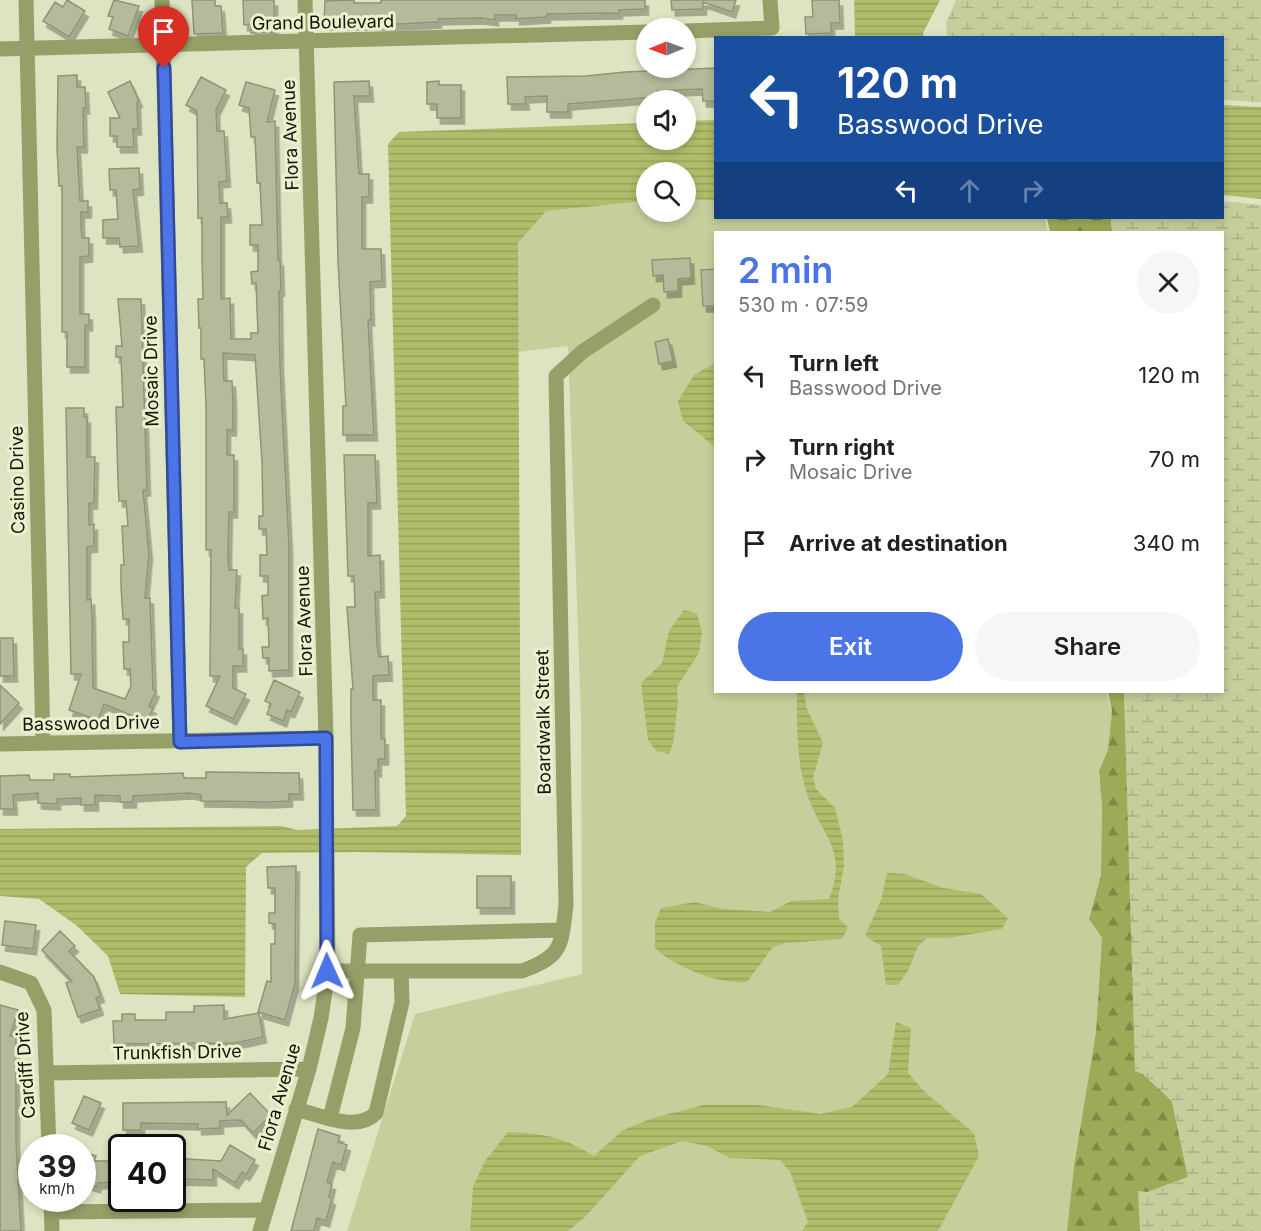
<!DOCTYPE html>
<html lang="en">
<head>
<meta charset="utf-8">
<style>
	:root { --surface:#fff; --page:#f6f6f6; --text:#202124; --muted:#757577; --accent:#4b74e7 }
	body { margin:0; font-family:Inter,sans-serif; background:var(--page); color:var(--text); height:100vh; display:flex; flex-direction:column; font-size:22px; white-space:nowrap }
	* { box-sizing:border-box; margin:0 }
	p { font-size:20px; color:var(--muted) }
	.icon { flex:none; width:33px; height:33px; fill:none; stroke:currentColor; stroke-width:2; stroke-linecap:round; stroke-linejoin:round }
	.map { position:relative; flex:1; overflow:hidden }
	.side { position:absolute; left:714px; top:231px; width:510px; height:462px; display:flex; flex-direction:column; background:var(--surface); border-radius:0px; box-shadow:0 3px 9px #0003 }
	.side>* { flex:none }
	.banner { position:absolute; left:714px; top:36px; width:510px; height:183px; border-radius:0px; box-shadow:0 3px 9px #0003; background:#1a4fa0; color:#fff; overflow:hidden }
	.needle { width:39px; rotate:269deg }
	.controls { position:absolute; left:636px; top:18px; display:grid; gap:12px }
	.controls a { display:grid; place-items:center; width:60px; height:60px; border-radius:50%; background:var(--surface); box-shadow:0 3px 9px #0003; font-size:30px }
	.speed { position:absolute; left:18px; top:1134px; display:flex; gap:12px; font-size:30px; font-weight:700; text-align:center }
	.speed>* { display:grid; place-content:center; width:78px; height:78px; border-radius:50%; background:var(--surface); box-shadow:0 3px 9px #0003; line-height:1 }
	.speed small { font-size:15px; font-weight:400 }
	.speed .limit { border:3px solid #111; border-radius:9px; background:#fff; color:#111 }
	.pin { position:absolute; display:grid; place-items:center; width:51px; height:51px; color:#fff; margin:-62px -26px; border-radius:50% 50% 50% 0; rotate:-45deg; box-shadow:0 0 6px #0007 }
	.pin .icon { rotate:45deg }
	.me { position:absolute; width:66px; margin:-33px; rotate:359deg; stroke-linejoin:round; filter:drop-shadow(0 0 4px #0008) }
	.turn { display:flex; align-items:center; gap:21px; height:126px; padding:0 24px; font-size:27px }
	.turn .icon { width:78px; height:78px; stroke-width:2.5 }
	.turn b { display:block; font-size:42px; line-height:51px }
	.lanes { display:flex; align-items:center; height:57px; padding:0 24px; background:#0003; justify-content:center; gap:30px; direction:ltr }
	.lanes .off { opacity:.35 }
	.round { display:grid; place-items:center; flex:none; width:63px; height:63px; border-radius:32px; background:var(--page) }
	.summary { display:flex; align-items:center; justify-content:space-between; height:102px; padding:0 24px }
	h1 { font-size:36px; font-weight:600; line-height:45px; color:var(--accent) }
	.cta { display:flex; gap:12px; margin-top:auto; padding:12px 24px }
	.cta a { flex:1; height:69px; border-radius:36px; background:var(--accent); color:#fff; font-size:24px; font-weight:600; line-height:69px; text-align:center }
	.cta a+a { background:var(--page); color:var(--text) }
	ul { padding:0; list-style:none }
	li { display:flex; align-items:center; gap:18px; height:84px; padding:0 24px }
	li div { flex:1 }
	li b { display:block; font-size:22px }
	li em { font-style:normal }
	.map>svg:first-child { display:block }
	.green { fill:#c6cf9c }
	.forest { fill:url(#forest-firs) }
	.wetland { fill:url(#wetland-marsh) }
	.water { fill:url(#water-rules) }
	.building { fill:#b4bb9a; stroke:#8e9475; stroke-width:1.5; filter:url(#shadow) }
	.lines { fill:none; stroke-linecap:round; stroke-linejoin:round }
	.minor { stroke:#959f68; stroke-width:15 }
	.route-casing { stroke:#314b96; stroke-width:15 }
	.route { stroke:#4b74e7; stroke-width:10 }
	.labels { text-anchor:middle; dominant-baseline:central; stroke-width:6; stroke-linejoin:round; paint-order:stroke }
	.street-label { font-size:18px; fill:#131509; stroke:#eaf1cf }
</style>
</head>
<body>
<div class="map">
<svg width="1261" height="1231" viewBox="0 0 1261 1231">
	<defs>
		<pattern id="forest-firs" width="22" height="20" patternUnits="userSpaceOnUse" patternTransform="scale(1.5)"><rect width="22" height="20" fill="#9eaa58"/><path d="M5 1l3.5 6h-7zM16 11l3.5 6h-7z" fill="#808947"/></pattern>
		<pattern id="wetland-marsh" width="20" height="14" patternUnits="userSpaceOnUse" patternTransform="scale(1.5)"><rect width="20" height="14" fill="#c6cf9c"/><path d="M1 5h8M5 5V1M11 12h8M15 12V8" fill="none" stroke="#a9b185"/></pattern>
		<pattern id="water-rules" width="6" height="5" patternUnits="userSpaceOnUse" patternTransform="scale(1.5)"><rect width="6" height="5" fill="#b0bd6a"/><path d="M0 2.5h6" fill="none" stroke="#96a25b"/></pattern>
		<filter id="shadow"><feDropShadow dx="3.5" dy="6" stdDeviation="0" flood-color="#0004"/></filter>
	</defs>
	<rect width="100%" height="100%" fill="#dde4c2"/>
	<!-- green -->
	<path class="green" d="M715 194 716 218H1045L1047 232H716V692H1106L1112 711 1108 750 1099 771 1102 806 1101 875 1089 919 1102 938 1096 1032 1074 1166 1067 1231H347L415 1014 582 974 581 717 568 346 518 352V243L545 211 646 201V212H686V197Z"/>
	<!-- forest -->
	<path class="forest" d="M1047 218H1111L1112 232H1050Z
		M1108 692H1124L1144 1075 1172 1101 1188 1177 1148 1192 1140 1231H1067L1074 1166 1096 1032 1102 938 1089 919 1101 875 1102 806 1099 771 1108 750 1112 711Z"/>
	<!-- wetland -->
	<path class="wetland" d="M956 0H1261V102L1223 100 1222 38 947 37 946 23Z
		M1223 201 1261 205V1231H1140L1138 1191 1148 1192 1188 1177 1172 1101 1144 1075 1135 1071 1124 692H1222V232H1112L1111 218H1222Z"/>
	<!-- water -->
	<path class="water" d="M854 0H940L923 33 924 38 855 37Z
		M1223 105 1261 107V199L1223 195Z
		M715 120V200L686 199V172H646V201L546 211 518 243 521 855 357 852 262 853 246 867 245 997 120 994 108 956 76 925 39 899 0 896V829L281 826 297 830 397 826 406 816 388 144 399 132 646 123V140H686V121Z
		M715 363V447L683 421 678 401 694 375Z
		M684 610 697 614 702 633 699 653 677 687 678 703 673 744 669 754 656 751 648 740 641 683 662 663 669 631Z
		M797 692H804L807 709 823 743 813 778 816 789 835 808 843 840 844 866 838 899 839 918 848 928 842 939 785 943 773 947 747 982C720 985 674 967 655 948V923L661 908 695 902 723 909 770 912 791 901 829 899C850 845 817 834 805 787 796 756 797 724 797 692Z
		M887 873 905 874 943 888 981 894 1008 918 1002 929 948 938H927L918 946 908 971 898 985H886L881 946 865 936 881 900Z
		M896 1022 911 1028 908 1073 927 1094 974 1133 979 1156 938 1231H802L808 1222 790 1172 780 1160 730 1158 707 1146 682 1141 640 1156 585 1217 568 1231H470L473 1186 485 1161 508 1132C546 1134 561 1136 594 1156L623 1130 653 1118 703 1105H758L820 1114 852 1107 888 1074Z"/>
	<!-- building -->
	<path class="building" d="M67 0 85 11 69 37 43 21 55 2 63 7Z
		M114 0 139 6 128 36 109 29 113 17 108 16Z
		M192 0H215V6H221L223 33 194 34Z
		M243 0H274L275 32 251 33V24L244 25Z
		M354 0V3H381V0H645V9L619 10V13L547 14V17L516 19V15H495V20L480 18 438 19V22L401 24H324L325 1Z
		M671 0H736L732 12 703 2V9L672 10Z
		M812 0H839L840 23H831V33L806 34 805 17H813Z
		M716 68V101H703L702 89 657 91V97L568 104V112H547V96L525 97 526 104H508L507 77 586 76 625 72Z
		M77 75V87H85L86 108H83L84 147H77L80 201H88V212H81V224L82 238H89V256L80 257V314H89V325H85V367H67V332H62V186H59L57 148 58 76Z
		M201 77 226 90 216 110 217 131H224L227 181 219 182 220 203H227L228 217H221V299L230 298 231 339H251V333H258L256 283 252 284 251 272 258 271V245H250V225H262L260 183H257L255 137H251L249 108 239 105 246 82 275 90 267 122 275 121 278 260H280L281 290 279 291 280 365 289 547V670L269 671V658H263L262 647H269L268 618 263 619 262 596 268 595V576H260V555H267L266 529H259V516H263L262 462 255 355 223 353 224 381H232L233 402V430H227V455H234V512H229L228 557 229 570H237L235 608H239V649H243V666H233V688L246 694 233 719 206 706 220 676H210L211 550H206V405L204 359H201V328H199L198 299H203L202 257V218H198L197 111 186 105Z
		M130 81 139 101 137 102 138 129H133L134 147H117V136H110V118H120L108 92Z
		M369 81 370 96H354L359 174H369V197H362V249H381L382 281 370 282 371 320H368L374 435H343V406H346L338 262 334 82Z
		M439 81V85H461V118H437V104H427V82Z
		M139 168 140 189 133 190 139 246 120 247 119 238H103V220L118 219 116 190H110L109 169Z
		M690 258 691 278 678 279V291L664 292 663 275 653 276 652 260Z
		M716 269V306H703L701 270Z
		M118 299H141L147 490H143L149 554 145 598H150L153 690 156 691 149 706 153 708 147 722 104 704 98 720 69 710 81 674H71L66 408H84V417H87V457H95L94 503H89V525L94 524V546L87 547V600L91 599 92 615 93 688 125 699 131 686 130 669H124L123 642H129V619H123L121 586V565H124L122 526H128L126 501H119L118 481 116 407H123L121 357H116V346H122Z
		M668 339 673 361 659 364 655 342Z
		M344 455H375L377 503H368V556L380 555 381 592H375L377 645 379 657 388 656 389 675 373 676V700H381V739H385V759H378V771H375L376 810H353L351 725V689H353L347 607H355L354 576H348Z
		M0 638H13L14 676H0Z
		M274 680 300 692 291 712 287 710 283 721 267 714 271 704 265 701Z
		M0 685 19 703 0 724Z
		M206 772 299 773 300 794H289V801L269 802 201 801V795L189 793 133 796V802H120V796L95 795V805H81V798L57 799V804L38 803V793L13 795 14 809H0V776L29 775 30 780H54V774H70V777L183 773 184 778H206Z
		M296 866 295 984 285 1020 258 1012 267 981 271 982V944H275V924L269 923V913H275V888H268L267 867Z
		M477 876H511V908H477Z
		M5 921 36 925 33 949 2 945Z
		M60 931 75 946 69 951 94 977 101 996 96 998 100 1009 78 1017 66 983 72 981 42 950Z
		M0 1005 18 1010 10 1036H16V1141L21 1231H0Z
		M224 1005V1019L259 1013 263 1037 235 1043 114 1044 113 1021H122V1014H135V1020H166V1012H194V1006Z
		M250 1093 271 1115 253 1133 241 1120 220 1121V1128L198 1129V1124L141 1123V1130H123V1103L226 1102 227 1115Z
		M84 1096 101 1103 89 1130 72 1123Z
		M318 1129 340 1136 338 1142 347 1145 341 1165 333 1162 327 1182 332 1184 329 1197 332 1199 326 1221 317 1218 314 1231H291Z
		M230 1145 255 1160 246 1175 242 1172 235 1183 213 1169V1180L172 1179V1158L221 1161Z
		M86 1153 96 1156 94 1161H122V1182L98 1183 97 1187 82 1182V1159Z"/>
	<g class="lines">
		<!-- minor -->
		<path class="minor" d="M26 0 43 743
			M162 0 180 742
			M686 31 772 28 770 0
			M0 49 646 32
			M0 744 326 738
			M328 971H522C563 956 561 946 566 905L556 376 582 352 653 305
			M0 972 31 983 44 1010 49 1148
			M46 1073 309 1069
			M296 1109C319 1115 357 1133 376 1113L402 1002 401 971
			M330 1118 353 1028 360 935 563 930
			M51 1198 52 1231
			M51 1212 265 1210
			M260 1231 309 1069 321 1018 328 971 326 738 305 0"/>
	</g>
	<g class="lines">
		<!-- route casing -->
		<g class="route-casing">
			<path id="route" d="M164 68 180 742 326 738 327 971"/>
		</g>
		<!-- route -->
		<use href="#route" class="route"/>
	</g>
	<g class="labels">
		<!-- street labels -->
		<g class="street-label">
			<text transform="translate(323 22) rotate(-1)">Grand Boulevard</text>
			<text transform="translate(290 135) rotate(-92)">Flora Avenue</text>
			<text transform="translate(151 371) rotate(-91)">Mosaic Drive</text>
			<text transform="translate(17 480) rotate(-91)">Casino Drive</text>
			<text transform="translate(304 621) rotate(-92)">Flora Avenue</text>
			<text transform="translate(543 722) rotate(-91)">Boardwalk Street</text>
			<text transform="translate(91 723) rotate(-1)">Basswood Drive</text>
			<text transform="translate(177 1052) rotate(-1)">Trunkfish Drive</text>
			<text transform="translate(25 1065) rotate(-94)">Cardiff Drive</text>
			<text transform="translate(279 1097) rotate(-74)">Flora Avenue</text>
		</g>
	</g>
</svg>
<div class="controls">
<a><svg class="needle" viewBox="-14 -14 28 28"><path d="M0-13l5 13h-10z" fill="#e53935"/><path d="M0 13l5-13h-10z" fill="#757577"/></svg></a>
<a><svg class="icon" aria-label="sound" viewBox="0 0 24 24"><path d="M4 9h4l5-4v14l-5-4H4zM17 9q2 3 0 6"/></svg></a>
<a><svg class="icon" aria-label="search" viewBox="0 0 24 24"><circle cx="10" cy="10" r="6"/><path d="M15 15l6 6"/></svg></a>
</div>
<div class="speed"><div>39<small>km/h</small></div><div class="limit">40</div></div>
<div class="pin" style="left:164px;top:68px;background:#d93025"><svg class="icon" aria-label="arrive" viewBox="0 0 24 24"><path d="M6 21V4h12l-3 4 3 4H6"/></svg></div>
<svg class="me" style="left:327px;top:971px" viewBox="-20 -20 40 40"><path d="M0-17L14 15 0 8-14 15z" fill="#4b74e7" stroke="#fff" stroke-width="4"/></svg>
<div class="banner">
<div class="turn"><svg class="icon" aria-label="left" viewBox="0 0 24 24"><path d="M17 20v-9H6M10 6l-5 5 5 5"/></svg><div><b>120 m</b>Basswood Drive</div></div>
<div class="lanes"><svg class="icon" aria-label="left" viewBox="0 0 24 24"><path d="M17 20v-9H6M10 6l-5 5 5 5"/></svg><svg class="icon off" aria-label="ahead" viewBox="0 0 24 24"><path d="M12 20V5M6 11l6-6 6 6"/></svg><svg class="icon off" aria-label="right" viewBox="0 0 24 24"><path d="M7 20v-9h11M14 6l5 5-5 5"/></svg></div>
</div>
<section class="side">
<div class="summary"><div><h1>2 min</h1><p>530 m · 07:59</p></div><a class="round"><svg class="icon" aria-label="close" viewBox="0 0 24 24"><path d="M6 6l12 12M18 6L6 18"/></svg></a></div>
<ul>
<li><svg class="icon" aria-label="left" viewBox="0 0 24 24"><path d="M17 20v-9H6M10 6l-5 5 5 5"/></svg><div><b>Turn left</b><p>Basswood Drive</p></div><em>120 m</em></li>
<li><svg class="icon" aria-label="right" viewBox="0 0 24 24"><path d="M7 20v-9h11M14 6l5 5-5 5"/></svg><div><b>Turn right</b><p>Mosaic Drive</p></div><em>70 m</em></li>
<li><svg class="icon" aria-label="arrive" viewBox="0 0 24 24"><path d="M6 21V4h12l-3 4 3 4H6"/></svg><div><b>Arrive at destination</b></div><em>340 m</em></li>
</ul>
<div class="cta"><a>Exit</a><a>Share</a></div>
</section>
</div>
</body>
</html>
